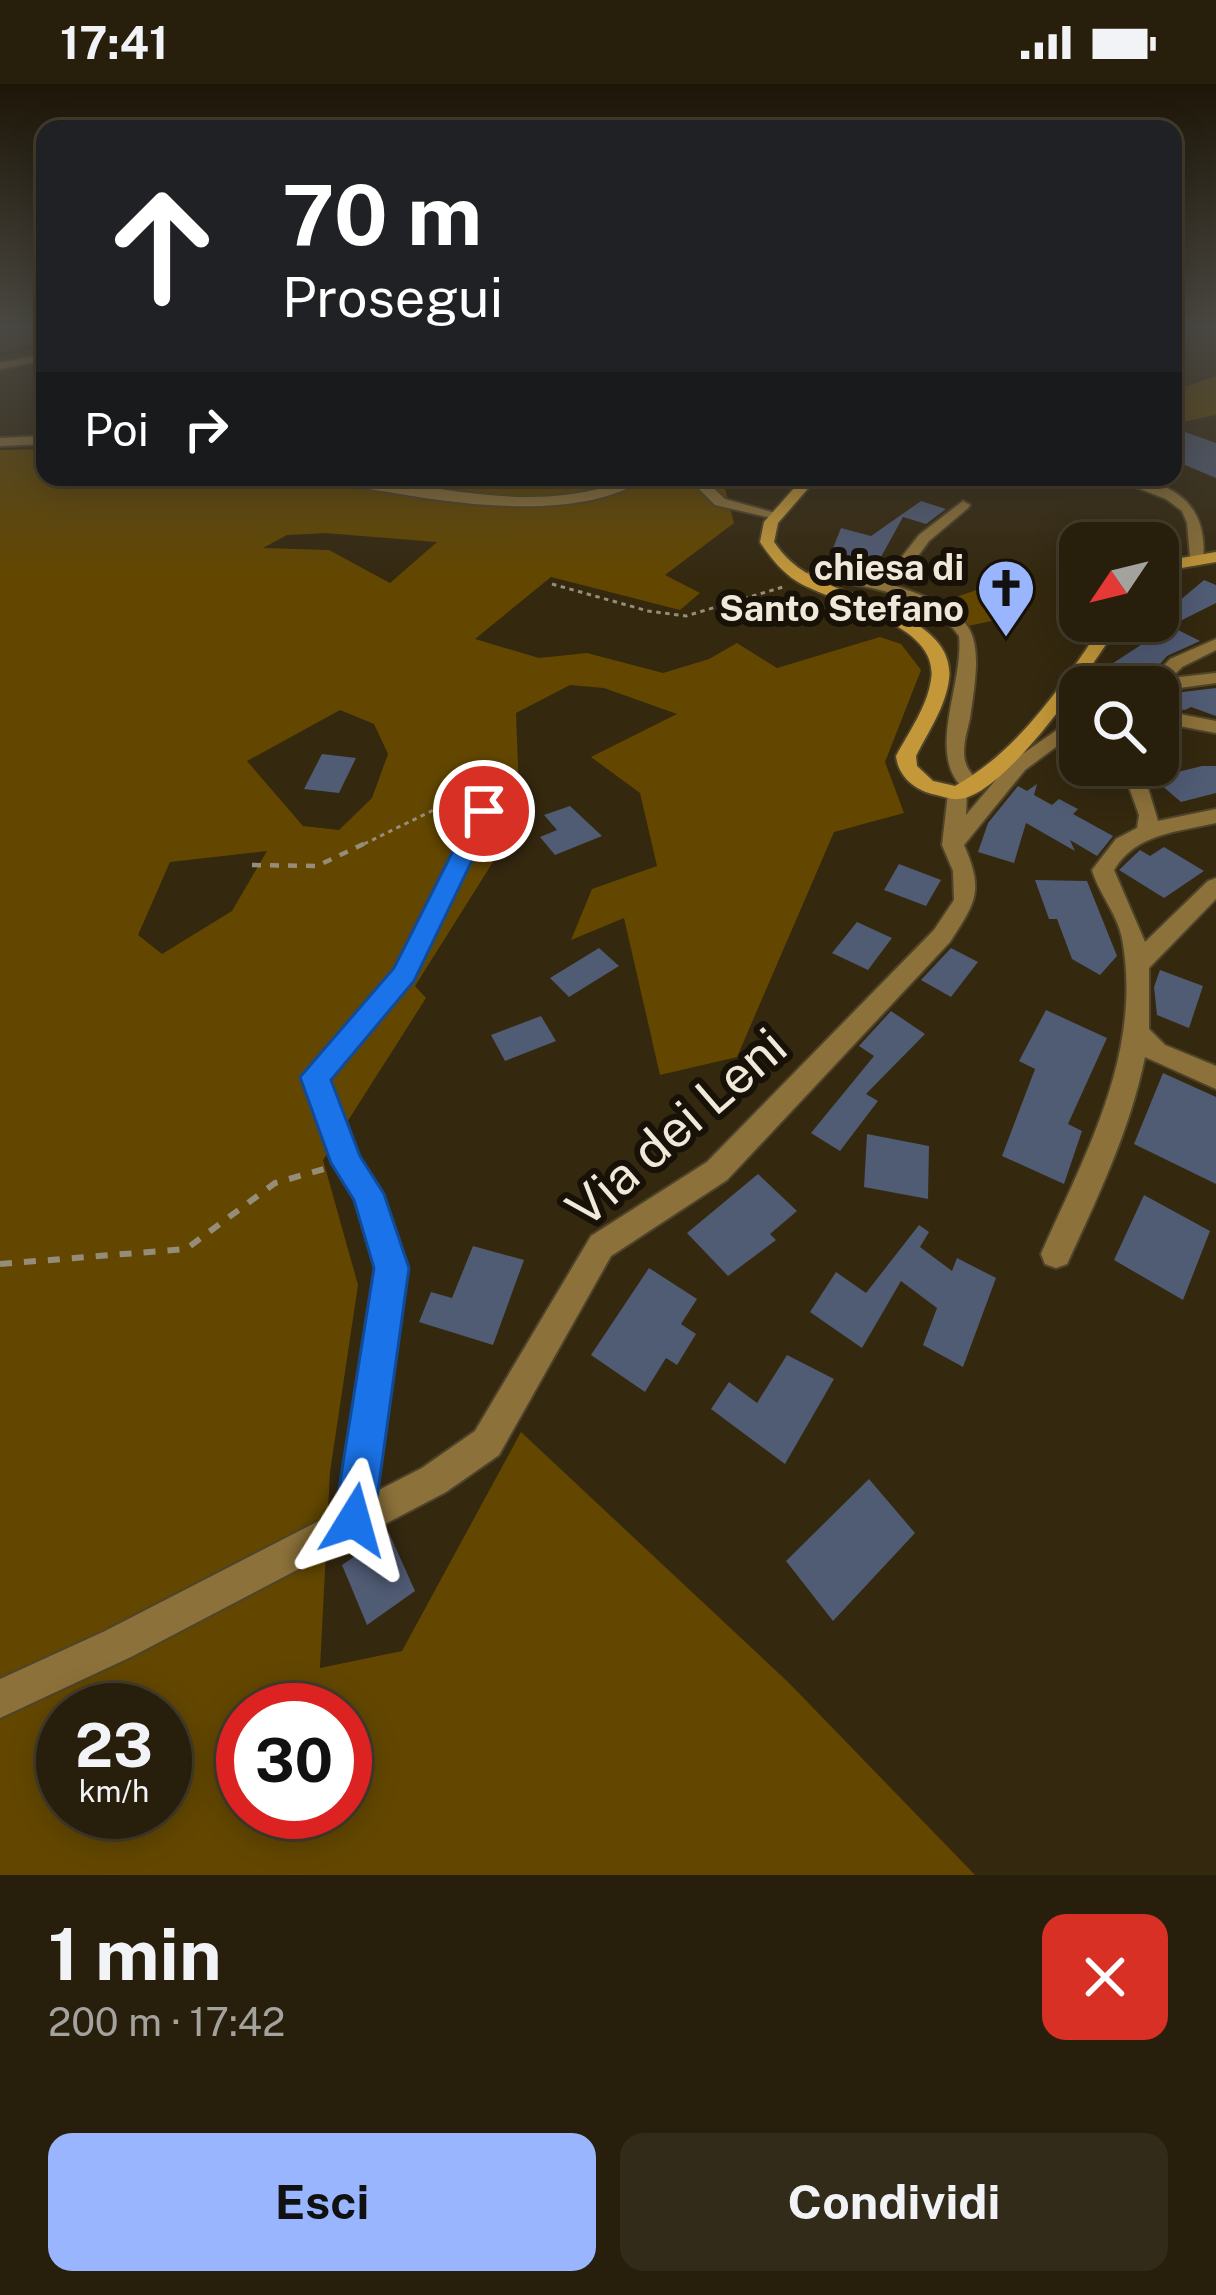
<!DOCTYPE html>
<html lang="it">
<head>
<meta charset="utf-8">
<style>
	:root { --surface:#271e0b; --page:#332b19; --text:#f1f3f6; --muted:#a4a29d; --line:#433c2c; --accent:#98b5fd }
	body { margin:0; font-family:"Public Sans",sans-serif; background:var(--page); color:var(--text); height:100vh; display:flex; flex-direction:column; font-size:45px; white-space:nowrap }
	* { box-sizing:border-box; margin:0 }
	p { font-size:39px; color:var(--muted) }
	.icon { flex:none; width:66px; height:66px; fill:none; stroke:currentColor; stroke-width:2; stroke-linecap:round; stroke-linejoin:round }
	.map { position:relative; height:1791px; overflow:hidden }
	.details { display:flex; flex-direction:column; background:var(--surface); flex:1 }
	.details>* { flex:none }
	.top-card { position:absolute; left:36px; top:36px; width:1146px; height:366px; border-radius:24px; box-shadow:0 6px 30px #0003,0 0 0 3px var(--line); background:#202124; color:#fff; overflow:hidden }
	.needle { width:78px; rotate:235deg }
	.controls { position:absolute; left:1059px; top:438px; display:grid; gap:24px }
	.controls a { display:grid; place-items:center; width:120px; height:120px; border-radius:24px; background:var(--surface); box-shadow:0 6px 30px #0003,0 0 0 3px var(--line); font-size:60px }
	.speed { position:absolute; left:36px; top:1599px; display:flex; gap:24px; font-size:60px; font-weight:700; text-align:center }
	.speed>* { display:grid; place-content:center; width:156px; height:156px; border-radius:50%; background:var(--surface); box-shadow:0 6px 30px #0003,0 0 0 3px var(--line); line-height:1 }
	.speed small { font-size:30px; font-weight:400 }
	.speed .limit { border:18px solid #d22; background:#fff; color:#111 }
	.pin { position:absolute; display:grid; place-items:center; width:102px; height:102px; color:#fff; margin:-51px; border:6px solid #fff; border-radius:50%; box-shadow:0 3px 12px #0007 }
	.me { position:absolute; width:132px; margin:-66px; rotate:8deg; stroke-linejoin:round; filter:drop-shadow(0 0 9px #0008) }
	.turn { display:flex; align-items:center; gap:42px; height:252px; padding:0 48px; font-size:54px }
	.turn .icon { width:156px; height:156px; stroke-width:2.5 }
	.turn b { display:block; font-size:84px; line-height:102px }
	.then { display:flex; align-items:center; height:114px; padding:0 48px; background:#0003; gap:24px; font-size:45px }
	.round { display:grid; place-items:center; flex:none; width:126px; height:126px; border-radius:24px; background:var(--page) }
	.head { display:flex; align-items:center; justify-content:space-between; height:204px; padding:0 48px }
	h1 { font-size:72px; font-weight:700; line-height:90px }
	.action { display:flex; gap:24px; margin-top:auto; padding:24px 48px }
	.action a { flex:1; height:138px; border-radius:24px; background:var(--accent); color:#111; font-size:48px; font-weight:700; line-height:138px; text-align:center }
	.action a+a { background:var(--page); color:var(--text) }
	.status { display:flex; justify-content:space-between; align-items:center; height:84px; padding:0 60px; background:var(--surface); direction:ltr }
	.status svg { height:33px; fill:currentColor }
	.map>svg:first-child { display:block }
	.green { fill:#634700; fill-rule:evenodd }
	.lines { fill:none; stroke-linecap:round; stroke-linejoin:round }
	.stream { stroke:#191307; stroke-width:3 }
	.building { fill:#505b74 }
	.street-casing { stroke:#4e432b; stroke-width:4 }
	.secondary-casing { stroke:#4e432b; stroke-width:4 }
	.path-far2 { stroke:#968d79; stroke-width:3; stroke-dasharray:4.5 4.5; stroke-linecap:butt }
	.path-far1 { stroke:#968d79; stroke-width:4.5; stroke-dasharray:9 9; stroke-linecap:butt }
	.path { stroke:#968d79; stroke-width:6; stroke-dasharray:12 12; stroke-linecap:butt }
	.street { fill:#8c713a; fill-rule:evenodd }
	.secondary { fill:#c49839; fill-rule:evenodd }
	.route { fill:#1a73e8; stroke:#114b97; stroke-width:3 }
	.labels { text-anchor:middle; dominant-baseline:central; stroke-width:12; stroke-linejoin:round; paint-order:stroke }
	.far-poi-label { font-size:36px; font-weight:bold; fill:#f0e8d9; stroke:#171107; text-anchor:end }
	.near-street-label { font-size:51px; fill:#f0e8d9; stroke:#171107 }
</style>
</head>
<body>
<div class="status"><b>17:41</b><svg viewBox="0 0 49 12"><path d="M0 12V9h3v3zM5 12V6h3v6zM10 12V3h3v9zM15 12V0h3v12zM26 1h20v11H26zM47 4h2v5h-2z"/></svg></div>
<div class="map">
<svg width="1216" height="1791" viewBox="0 0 1216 1791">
	<rect width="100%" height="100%" fill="#34280f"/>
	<!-- green -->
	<path class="green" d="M1216 292V331L1173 340V307Z
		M45 365V393H722L734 439 665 491 700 509 680 526 551 493 475 555 539 574 587 569 663 589 709 575 737 559 777 584 880 553 901 560 921 586 885 678 904 729 834 748 737 973 660 991 624 834 571 856 592 805 657 782 640 709 591 673 677 630 604 604 570 601 516 629 520 735 415 902 426 914 323 1076 358 1201 330 1388 320 1584 402 1567 521 1348 789 1599 975 1791H0V366ZM325 449 436 458H437L390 499 329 466 263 464 287 451ZM340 626 374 640 388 670 372 714 339 746 303 742 247 677ZM267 767 232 827 162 870 138 851 170 778ZM63 1626H165V1728H63ZM243 1626H345V1728H243Z
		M982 504 1019 531 968 542 939 519Z"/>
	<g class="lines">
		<!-- stream -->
		<path class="stream" d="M0 271 45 260"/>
	</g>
	<!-- building -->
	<path class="building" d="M1185 348 1216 359V394L1173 376V352Z
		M921 417 946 425 926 440 903 433 871 491 827 479 841 444 871 452Z
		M1204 496 1216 501V519L1170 542 1200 557 1167 572 1140 603 1101 587 1150 555 1140 550Z
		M1216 604V632L1191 623 1185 626 1158 622V611Z
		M322 670 356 674 339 709 304 705Z
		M1202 682H1216V709L1181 718 1153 694Z
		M1037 700 1034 711 1052 721 1059 715 1078 725 1073 730 1113 752 1097 772 1070 756 1075 767 1026 739 1014 779 978 768 988 739 1018 702 1027 707Z
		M570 722 602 752 555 771 540 753 557 746 544 731Z
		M1164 763 1204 787 1164 814 1119 786 1140 766 1150 772Z
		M899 780 941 796 926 822 884 806Z
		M1035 796 1087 797 1117 872 1100 891 1072 875 1057 835H1049Z
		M857 838 892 854 868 886 832 869Z
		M599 864 619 882 569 913 550 894Z
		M951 864 978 878 951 913 921 896Z
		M1160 886 1203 902 1189 944 1157 931 1154 903Z
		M1046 926 1107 954 1068 1040 1082 1047 1064 1100 1002 1072 1035 985 1019 977Z
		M891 927 925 950 866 1010 878 1017 840 1067 811 1049 874 972 859 962Z
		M541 932 556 957 505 977 491 951Z
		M1163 989 1216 1013V1100L1134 1060Z
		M867 1050 929 1062 928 1115 864 1103Z
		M758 1090 797 1127 770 1150 776 1156 728 1192 687 1149Z
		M1144 1111 1210 1147 1183 1216 1114 1176Z
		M919 1141 929 1148 920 1163 952 1187 957 1174 996 1194 963 1283 923 1261 937 1224 901 1197 862 1264 810 1228 836 1188 866 1209Z
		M473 1162 524 1176 493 1261 419 1238 431 1208 452 1214Z
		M649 1184 697 1215 681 1240 696 1250 677 1281 666 1274 645 1308 591 1271Z
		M787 1271 834 1295 785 1380 711 1325 729 1298 757 1319Z
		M869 1395 915 1449 833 1537 786 1477Z
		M389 1449 415 1507 367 1541 342 1481Z"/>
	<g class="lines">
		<!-- street casing -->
		<g class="street-casing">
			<path id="street" d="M45 270V276L0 285V279Z
				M45 352V360L0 362V354Z
				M326 393C392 393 459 413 529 413 554 413 579 410 603 404 619 400 629 393 647 393 585 438 461 421 389 408 369 405 344 403 326 393Z
				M687 393H702L725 415 783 431 776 435 715 421Z
				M1109 393C1166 393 1209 415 1203 476L1190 473 1187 439 1182 427 1166 415Z
				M963 417 970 421 968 424 929 457 896 502C982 531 983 548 970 634 967 648 961 666 966 680 969 689 977 695 983 702L980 707H967L966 731 1011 678 1080 630V645L1025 686 964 761C984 807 976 818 950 858L727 1096 611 1172 499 1371 446 1408 131 1573 0 1634V1595L105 1547 338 1427 376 1184 355 1116 332 1079 302 993 395 884 477 722 484 720 494 727 412 896 329 995 358 1073 382 1110 406 1184 375 1408 422 1384 475 1347 591 1152 707 1078 934 846 954 816 953 787 942 761 948 709 951 704H963C926 669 964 600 959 552 935 516 877 503 837 498 821 496 803 500 790 493L815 487 882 498 919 451Z
				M1216 555V566L1182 583 1171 594 1216 589V599L1158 607V603H1144L1170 575Z
				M1078 586 1106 603H1085L1069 591Z
				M1158 626 1216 637V649L1158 638Z
				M1121 681H1141L1158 737 1216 725V739C1178 748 1136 749 1114 786L1145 858 1208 797 1216 794V815L1149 884V945L1165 961 1216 982V1005L1145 973C1130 1046 1098 1113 1067 1180L1056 1184 1045 1180 1041 1170C1086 1068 1143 969 1122 854 1117 829 1099 810 1092 786L1116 755 1137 744 1139 731Z"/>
		</g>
		<!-- secondary casing -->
		<g class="secondary-casing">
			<path id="secondary" d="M804 393H818L778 439 774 458C784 472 793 481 808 490 847 515 957 533 949 595 946 622 928 648 916 672L917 682 933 697 955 702C1020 666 1065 597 1105 537H1121C1096 577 1007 711 959 715 951 716 939 711 932 710 913 705 898 691 896 672 909 648 927 623 931 596 941 539 834 520 798 498 781 487 771 474 760 458L764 438Z
				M1216 468V478L1158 488V478Z"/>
		</g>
		<!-- path-far2 -->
		<path class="path-far2" d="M552 500 648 527 686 532 783 503
			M364 760 454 716 462 719"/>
		<!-- path-far1 -->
		<path class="path-far1" d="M252 781 317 782 370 757"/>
		<!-- path -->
		<path class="path" d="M0 1180 186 1165 275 1099 324 1085"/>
		<!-- street -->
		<use href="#street" class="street"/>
		<!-- secondary -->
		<use href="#secondary" class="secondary"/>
	</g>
	<!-- sky -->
	<linearGradient id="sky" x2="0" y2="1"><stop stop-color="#1d1608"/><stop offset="0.49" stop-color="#4a4842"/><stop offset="1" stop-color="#4a4842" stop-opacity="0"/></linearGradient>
	<rect width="1216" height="496" fill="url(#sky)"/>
	<!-- route -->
	<path class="route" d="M484 719 496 727 414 897 331 996 360 1072 384 1110 409 1184 374 1436 368 1450 354 1456 340 1450 334 1436 374 1184 354 1116 331 1079 300 993 394 884 473 727Z"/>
	<!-- icons -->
	<defs>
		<g id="church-pin" transform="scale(3)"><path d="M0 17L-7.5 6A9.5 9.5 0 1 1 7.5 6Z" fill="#98b5fd" stroke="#171107"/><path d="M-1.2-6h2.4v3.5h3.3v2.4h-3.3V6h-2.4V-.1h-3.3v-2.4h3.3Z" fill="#111"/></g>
	</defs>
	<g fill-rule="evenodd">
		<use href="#church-pin" x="1006" y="504"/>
	</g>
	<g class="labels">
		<!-- far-poi labels -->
		<g class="far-poi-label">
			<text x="964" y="483">chiesa di<tspan x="964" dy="41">Santo Stefano</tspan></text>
		</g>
		<!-- near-street labels -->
		<g class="near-street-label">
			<text transform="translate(676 1043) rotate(-41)">Via dei Leni</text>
		</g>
	</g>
</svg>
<div class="controls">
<a><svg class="needle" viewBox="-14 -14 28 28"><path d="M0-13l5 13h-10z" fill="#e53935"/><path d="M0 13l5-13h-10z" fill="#a4a29d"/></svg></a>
<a><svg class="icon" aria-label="search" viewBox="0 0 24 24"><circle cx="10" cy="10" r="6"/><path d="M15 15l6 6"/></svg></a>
</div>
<div class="speed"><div>23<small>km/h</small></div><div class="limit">30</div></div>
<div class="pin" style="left:484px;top:727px;background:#d93025"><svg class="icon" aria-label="arrive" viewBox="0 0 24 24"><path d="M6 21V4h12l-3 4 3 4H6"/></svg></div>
<svg class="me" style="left:354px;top:1436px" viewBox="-20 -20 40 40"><path d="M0-17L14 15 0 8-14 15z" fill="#1a73e8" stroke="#fff" stroke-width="4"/></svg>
<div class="top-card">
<div class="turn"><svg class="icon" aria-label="ahead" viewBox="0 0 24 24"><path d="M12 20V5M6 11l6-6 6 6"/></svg><div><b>70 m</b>Prosegui</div></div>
<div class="then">Poi<svg class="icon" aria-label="right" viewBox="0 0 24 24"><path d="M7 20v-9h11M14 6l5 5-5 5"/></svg></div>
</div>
</div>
<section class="details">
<div class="head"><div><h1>1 min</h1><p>200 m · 17:42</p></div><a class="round" style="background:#d93025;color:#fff"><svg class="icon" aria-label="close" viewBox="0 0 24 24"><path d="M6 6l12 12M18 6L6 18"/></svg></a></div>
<div class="action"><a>Esci</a><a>Condividi</a></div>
</section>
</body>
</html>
